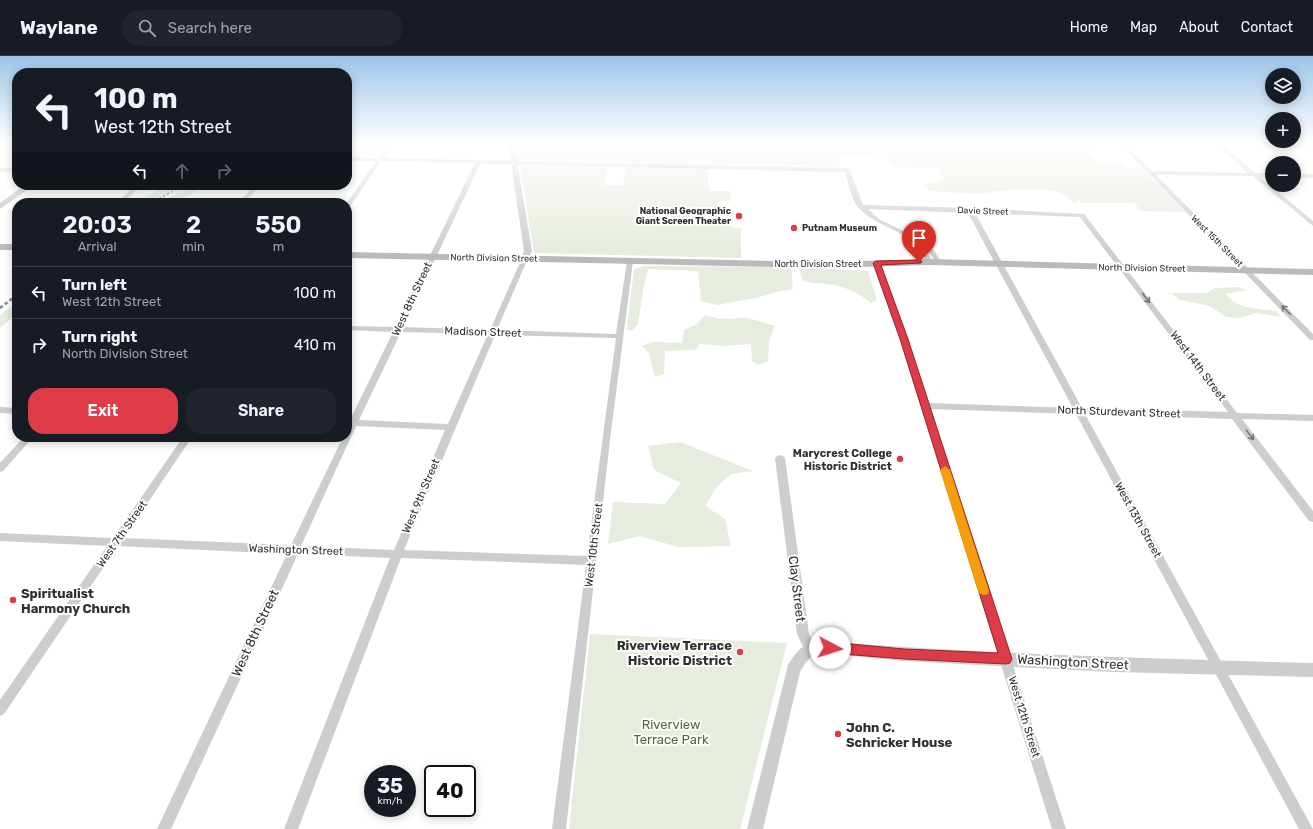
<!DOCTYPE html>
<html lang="en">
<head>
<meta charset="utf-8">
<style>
	:root { --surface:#171b24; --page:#20242c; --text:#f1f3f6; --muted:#9ea1a6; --line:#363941; --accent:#dd3b47 }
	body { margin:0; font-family:Rubik,sans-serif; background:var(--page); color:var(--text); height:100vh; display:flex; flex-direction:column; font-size:15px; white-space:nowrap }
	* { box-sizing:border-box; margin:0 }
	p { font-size:13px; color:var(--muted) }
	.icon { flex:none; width:22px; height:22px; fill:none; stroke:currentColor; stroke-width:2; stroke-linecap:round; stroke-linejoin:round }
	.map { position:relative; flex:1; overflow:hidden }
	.sheet { position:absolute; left:12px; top:142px; width:340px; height:244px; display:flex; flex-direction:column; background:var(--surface); border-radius:16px; box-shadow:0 2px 10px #0003 }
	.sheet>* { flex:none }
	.banner { position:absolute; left:12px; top:12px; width:340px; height:122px; border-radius:16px; box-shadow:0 2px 10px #0003; background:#171b24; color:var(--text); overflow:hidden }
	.controls { position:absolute; left:1265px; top:12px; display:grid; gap:8px }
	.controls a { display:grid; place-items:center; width:36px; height:36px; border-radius:50%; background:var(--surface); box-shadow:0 2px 10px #0003; font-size:20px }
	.speed { position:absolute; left:364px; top:709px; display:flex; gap:8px; font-size:20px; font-weight:700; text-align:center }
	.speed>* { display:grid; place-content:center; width:52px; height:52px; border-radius:50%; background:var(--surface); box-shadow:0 2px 10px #0003; line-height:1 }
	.speed small { font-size:10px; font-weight:400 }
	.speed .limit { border:2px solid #111; border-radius:6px; background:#fff; color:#111 }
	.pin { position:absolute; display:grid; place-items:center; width:34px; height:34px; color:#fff; margin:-41px -17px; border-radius:50% 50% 50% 0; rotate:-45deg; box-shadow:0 0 4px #0007 }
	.pin .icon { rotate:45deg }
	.me { position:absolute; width:44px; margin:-22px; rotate:95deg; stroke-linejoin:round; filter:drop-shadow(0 0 3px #0008) }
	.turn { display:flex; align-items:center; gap:14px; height:84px; padding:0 16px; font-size:18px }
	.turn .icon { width:52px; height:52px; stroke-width:2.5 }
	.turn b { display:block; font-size:28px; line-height:34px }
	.lanes { display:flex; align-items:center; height:38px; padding:0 16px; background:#0003; justify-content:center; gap:20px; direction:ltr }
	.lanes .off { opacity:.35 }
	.eta { display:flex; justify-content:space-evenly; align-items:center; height:68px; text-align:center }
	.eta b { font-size:24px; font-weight:600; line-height:28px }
	.cta { display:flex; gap:8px; margin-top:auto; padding:8px 16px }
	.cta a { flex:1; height:46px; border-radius:16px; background:var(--accent); color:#fff; font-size:16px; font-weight:600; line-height:46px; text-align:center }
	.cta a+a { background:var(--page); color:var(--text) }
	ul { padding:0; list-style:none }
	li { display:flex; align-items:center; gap:12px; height:52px; padding:0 16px; border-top:1px solid var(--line) }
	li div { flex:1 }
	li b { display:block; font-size:15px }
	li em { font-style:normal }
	header { display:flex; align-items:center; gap:24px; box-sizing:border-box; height:56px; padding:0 20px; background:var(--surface); border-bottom:1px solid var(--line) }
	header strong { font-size:19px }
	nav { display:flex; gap:22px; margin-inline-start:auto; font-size:14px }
	.search { width:280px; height:36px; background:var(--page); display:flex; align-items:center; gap:10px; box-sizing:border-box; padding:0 14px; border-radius:16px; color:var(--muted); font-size:15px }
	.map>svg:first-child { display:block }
	.green { fill:#e6ecde }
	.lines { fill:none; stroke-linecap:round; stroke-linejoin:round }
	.minor { fill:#cdcdcd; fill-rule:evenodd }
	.tertiary { fill:#cdcdcd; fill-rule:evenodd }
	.secondary { fill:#bababa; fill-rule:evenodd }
	.rail-far1 { stroke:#858585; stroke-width:2; stroke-dasharray:2.5 2; stroke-linecap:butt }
	.rail { stroke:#858585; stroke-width:2.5; stroke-dasharray:3.5 2.5; stroke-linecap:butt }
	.oneway { stroke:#777 }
	.route { fill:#dd3b47; stroke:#90262e }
	.slow { fill:#f59e0b }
	.poi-dot { fill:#dd3b47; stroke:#fff; stroke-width:1.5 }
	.labels { text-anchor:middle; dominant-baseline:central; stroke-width:4; stroke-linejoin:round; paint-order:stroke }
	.far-poi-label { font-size:9px; font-weight:bold; fill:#303030; stroke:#fff; text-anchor:end }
	.far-street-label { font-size:9px; fill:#303030; stroke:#fff }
	.street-label { font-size:11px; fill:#303030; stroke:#fff }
	.poi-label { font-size:11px; font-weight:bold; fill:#303030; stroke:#fff; text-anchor:end }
	.near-street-label { font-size:13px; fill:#303030; stroke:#fff }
	.near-poi-label { font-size:13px; font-weight:bold; fill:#303030; stroke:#fff; text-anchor:start }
	.near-park-label { font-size:13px; fill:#536a3f; stroke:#fff }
</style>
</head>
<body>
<header>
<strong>Waylane</strong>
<div class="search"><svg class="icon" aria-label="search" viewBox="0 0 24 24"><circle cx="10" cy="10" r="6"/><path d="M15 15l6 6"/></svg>Search here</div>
<nav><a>Home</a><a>Map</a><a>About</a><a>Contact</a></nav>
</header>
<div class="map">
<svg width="1313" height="773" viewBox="0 0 1313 773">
	<rect width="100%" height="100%" fill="#fff"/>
	<!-- green -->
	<path class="green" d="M365 87H384L375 100H356Z
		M515 87 1089 88 1097 93 1088 99 1093 102 1103 106 1118 107 1125 112H1141L1185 156 1141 155 1134 147H1081L1078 144 1075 148 1067 140 1052 134 1011 133 979 138 931 135 922 129 944 123 939 112 891 111 887 102 838 100 840 111 517 104Z
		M523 109 608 111 605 129H623L626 111 707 113 709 135H730L731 145H720L712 160 719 168 741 173V202L534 197 520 110Z
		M167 129H180L146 147H135Z
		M192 129H204C191 140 177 147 160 147Z
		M645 210 791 211 793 233 780 235 756 242 717 249 701 245 698 215 648 213 643 235 638 268 632 275 627 273 634 213Z
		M799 211 868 215 877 244 871 247C860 238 848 232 834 229 823 227 813 229 802 224Z
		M1237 231 1247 234 1226 238C1236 253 1258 253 1276 255L1281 261 1256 257 1240 262 1226 261 1210 250 1180 244 1171 237H1206L1215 232Z
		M17 246V258L0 272V259Z
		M705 259 719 263 748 262 775 270 769 284 768 305 758 309 752 305 751 288 724 290 700 288 696 294 665 295 664 318 655 321 649 297 642 290 653 286 682 287 684 274 697 268Z
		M680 386 753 415 731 418 716 432 705 450 725 463 731 490 678 491 640 480 608 488 613 446 665 448 681 427 654 414 648 390Z
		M590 578 787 587 740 773H569Z"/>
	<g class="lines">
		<!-- minor -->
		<path class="minor" d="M388 87H393L383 102 847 112 850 114 863 149 970 152 1084 158 1237 357 1313 359V365L1242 363 1313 455V466L1309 465 1232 363 1085 358 1313 773H1299L1076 358 930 353 1066 773H1052L900 283 873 207 874 206H878L879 207 908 283 929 347 1073 352 968 157 868 153 880 164 906 176 920 185 921 184H925L936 197 941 206 940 207H936L928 195 932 206 931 207H927C923 201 922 194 916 189 899 172 873 169 857 150 852 144 848 125 845 116L480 108 403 271 490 274 522 202 525 200 528 202 497 274 616 278 627 205 630 203 633 205 610 384 566 773H552L586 509 401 502 298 773H284L390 502 298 498 171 773H157L287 498 118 490 4 658 0 660V644L107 490 0 485V477L113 482 183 381H192L124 482 291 489 343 381H347V364H350L393 276 347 274V270L395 271 475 107 381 105 349 152 347 153V147L376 105H347V101L378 102ZM975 157 1080 161 1228 356 1082 352ZM401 276 488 278 448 368 359 364ZM495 279 616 282 587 500 404 494ZM356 370 445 374 394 494 301 490Z
			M1119 87H1124L1152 115 1248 117 1214 87H1220L1255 117H1272V121H1260L1313 165V170L1253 120 1156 119 1313 278V284H1310Z
			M1309 87H1313V91Z
			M0 112H17V116H0Z
			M1294 118H1313V122H1294Z
			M136 129H142L123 147H116Z
			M255 129H261L244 147H238Z
			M0 351 17 352V358L0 357Z
			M24 381H33L3 415 0 416V407Z
			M780 399 783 400 785 402 809 578 816 593 814 597 810 598 806 597 797 578 775 402 777 400Z"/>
		<!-- tertiary -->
		<path class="tertiary" d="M508 87H514L532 195 528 204H525L521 202 524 195Z
			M830 586C991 598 1152 603 1313 607V621L1113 616 904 605 830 598 813 599 806 606 800 616 763 773H747L788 609C802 587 805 587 830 586Z"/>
		<!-- secondary -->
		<path class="secondary" d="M25 129H34L0 153V147Z
			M0 188H17V194H0Z
			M347 196 825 206 929 203 1313 213V219L929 209 825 212 347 202Z"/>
		<!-- rail-far1 -->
		<path class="rail-far1" d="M151 147 184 129"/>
		<!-- rail -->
		<path class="rail" d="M0 252 17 239"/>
	</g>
	<!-- one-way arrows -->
	<defs><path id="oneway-shaft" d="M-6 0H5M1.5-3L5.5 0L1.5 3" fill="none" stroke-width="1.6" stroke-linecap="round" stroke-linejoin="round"/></defs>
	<g class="oneway">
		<use href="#oneway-shaft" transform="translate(1146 242) rotate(53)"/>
		<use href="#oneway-shaft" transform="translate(1286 254) rotate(-135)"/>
		<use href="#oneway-shaft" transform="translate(1250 379) rotate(53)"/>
	</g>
	<!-- sky -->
	<linearGradient id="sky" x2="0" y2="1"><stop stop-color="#9cc5e9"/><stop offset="0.44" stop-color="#fff"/><stop offset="1" stop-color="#fff" stop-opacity="0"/></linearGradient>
	<rect width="1313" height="196" fill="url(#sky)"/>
	<!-- route -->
	<path class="route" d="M919 204 922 206 921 207 881 209 908 283 1012 603 1010 607 1006 608 904 603 830 597 826 595 824 592 826 588 830 586 904 593 998 597 900 283 873 207 876 205Z"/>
	<!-- slow -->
	<path class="slow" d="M945 410 950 414 989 535 988 538 984 539 980 538 978 535 940 414Z"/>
	<!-- markers -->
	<g class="poi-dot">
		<circle cx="739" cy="160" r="4"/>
		<circle cx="794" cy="172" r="4"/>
		<circle cx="900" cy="403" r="4"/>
		<circle cx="13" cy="544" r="4"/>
		<circle cx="740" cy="596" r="4"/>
		<circle cx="838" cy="678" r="4"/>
	</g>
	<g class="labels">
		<!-- far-poi labels -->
		<g class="far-poi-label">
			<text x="731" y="155">National Geographic<tspan x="731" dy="10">Giant Screen Theater</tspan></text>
			<text x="802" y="172" text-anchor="start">Putnam Museum</text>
		</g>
		<!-- far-street labels -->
		<g class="far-street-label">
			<text transform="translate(983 155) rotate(2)">Davie Street</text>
			<text transform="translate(1217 185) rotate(45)">West 15th Street</text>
			<text transform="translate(494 202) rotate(1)">North Division Street</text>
			<text x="818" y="208">North Division Street</text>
			<text transform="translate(1142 212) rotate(1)">North Division Street</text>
		</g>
		<!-- street labels -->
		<g class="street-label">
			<text transform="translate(412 243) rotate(-65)">West 8th Street</text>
			<text transform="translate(483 276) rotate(2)">Madison Street</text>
			<text transform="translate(1198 310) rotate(53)">West 14th Street</text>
			<text transform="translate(1119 356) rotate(2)">North Sturdevant Street</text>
			<text transform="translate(421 440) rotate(-67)">West 9th Street</text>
			<text transform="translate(1138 464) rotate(61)">West 13th Street</text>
			<text transform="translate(122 478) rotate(-55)">West 7th Street</text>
			<text transform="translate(594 489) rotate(-83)">West 10th Street</text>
			<text transform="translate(296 494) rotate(2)">Washington Street</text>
			<text transform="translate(1024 661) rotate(73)">West 12th Street</text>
		</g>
		<!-- poi labels -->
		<g class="poi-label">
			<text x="892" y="397">Marycrest College<tspan x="892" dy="13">Historic District</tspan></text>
		</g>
		<!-- near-street labels -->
		<g class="near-street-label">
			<text transform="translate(797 533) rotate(83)">Clay Street</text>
			<text transform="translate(255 577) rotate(-65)">West 8th Street</text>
			<text transform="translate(1073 606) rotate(3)">Washington Street</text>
		</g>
		<!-- near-poi labels -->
		<g class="near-poi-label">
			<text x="21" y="537">Spiritualist<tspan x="21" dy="15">Harmony Church</tspan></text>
			<text x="732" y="589" text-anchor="end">Riverview Terrace<tspan x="732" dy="15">Historic District</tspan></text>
			<text x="846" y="671">John C.<tspan x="846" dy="15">Schricker House</tspan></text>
		</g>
		<!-- near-park labels -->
		<g class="near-park-label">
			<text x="671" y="668">Riverview<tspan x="671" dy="15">Terrace Park</tspan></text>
		</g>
	</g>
</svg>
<div class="controls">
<a><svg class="icon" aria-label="layers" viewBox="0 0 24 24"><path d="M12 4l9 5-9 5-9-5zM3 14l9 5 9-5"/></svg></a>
<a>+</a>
<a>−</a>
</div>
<div class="speed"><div>35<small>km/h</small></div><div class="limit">40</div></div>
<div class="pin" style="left:919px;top:206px;background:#d93025"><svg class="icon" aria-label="arrive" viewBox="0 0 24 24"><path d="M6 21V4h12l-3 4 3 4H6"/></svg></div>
<svg class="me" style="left:830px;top:592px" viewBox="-20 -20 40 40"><circle r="19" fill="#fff"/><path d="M0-13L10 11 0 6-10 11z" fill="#dd3b47"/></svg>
<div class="banner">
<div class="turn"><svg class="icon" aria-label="left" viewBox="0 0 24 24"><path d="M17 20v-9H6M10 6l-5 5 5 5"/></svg><div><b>100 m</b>West 12th Street</div></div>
<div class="lanes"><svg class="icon" aria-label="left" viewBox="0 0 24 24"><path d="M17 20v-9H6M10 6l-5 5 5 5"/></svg><svg class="icon off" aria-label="ahead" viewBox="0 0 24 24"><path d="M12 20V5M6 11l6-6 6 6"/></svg><svg class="icon off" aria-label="right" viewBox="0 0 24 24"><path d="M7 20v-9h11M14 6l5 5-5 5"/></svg></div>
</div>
<section class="sheet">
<div class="eta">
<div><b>20:03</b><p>Arrival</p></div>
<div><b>2</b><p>min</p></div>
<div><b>550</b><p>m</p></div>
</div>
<ul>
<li><svg class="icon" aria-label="left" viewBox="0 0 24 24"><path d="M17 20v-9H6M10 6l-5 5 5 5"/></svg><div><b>Turn left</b><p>West 12th Street</p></div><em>100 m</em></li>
<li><svg class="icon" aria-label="right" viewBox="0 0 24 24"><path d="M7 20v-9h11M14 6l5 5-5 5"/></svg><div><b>Turn right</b><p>North Division Street</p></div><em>410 m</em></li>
</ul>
<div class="cta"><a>Exit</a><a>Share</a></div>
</section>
</div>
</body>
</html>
